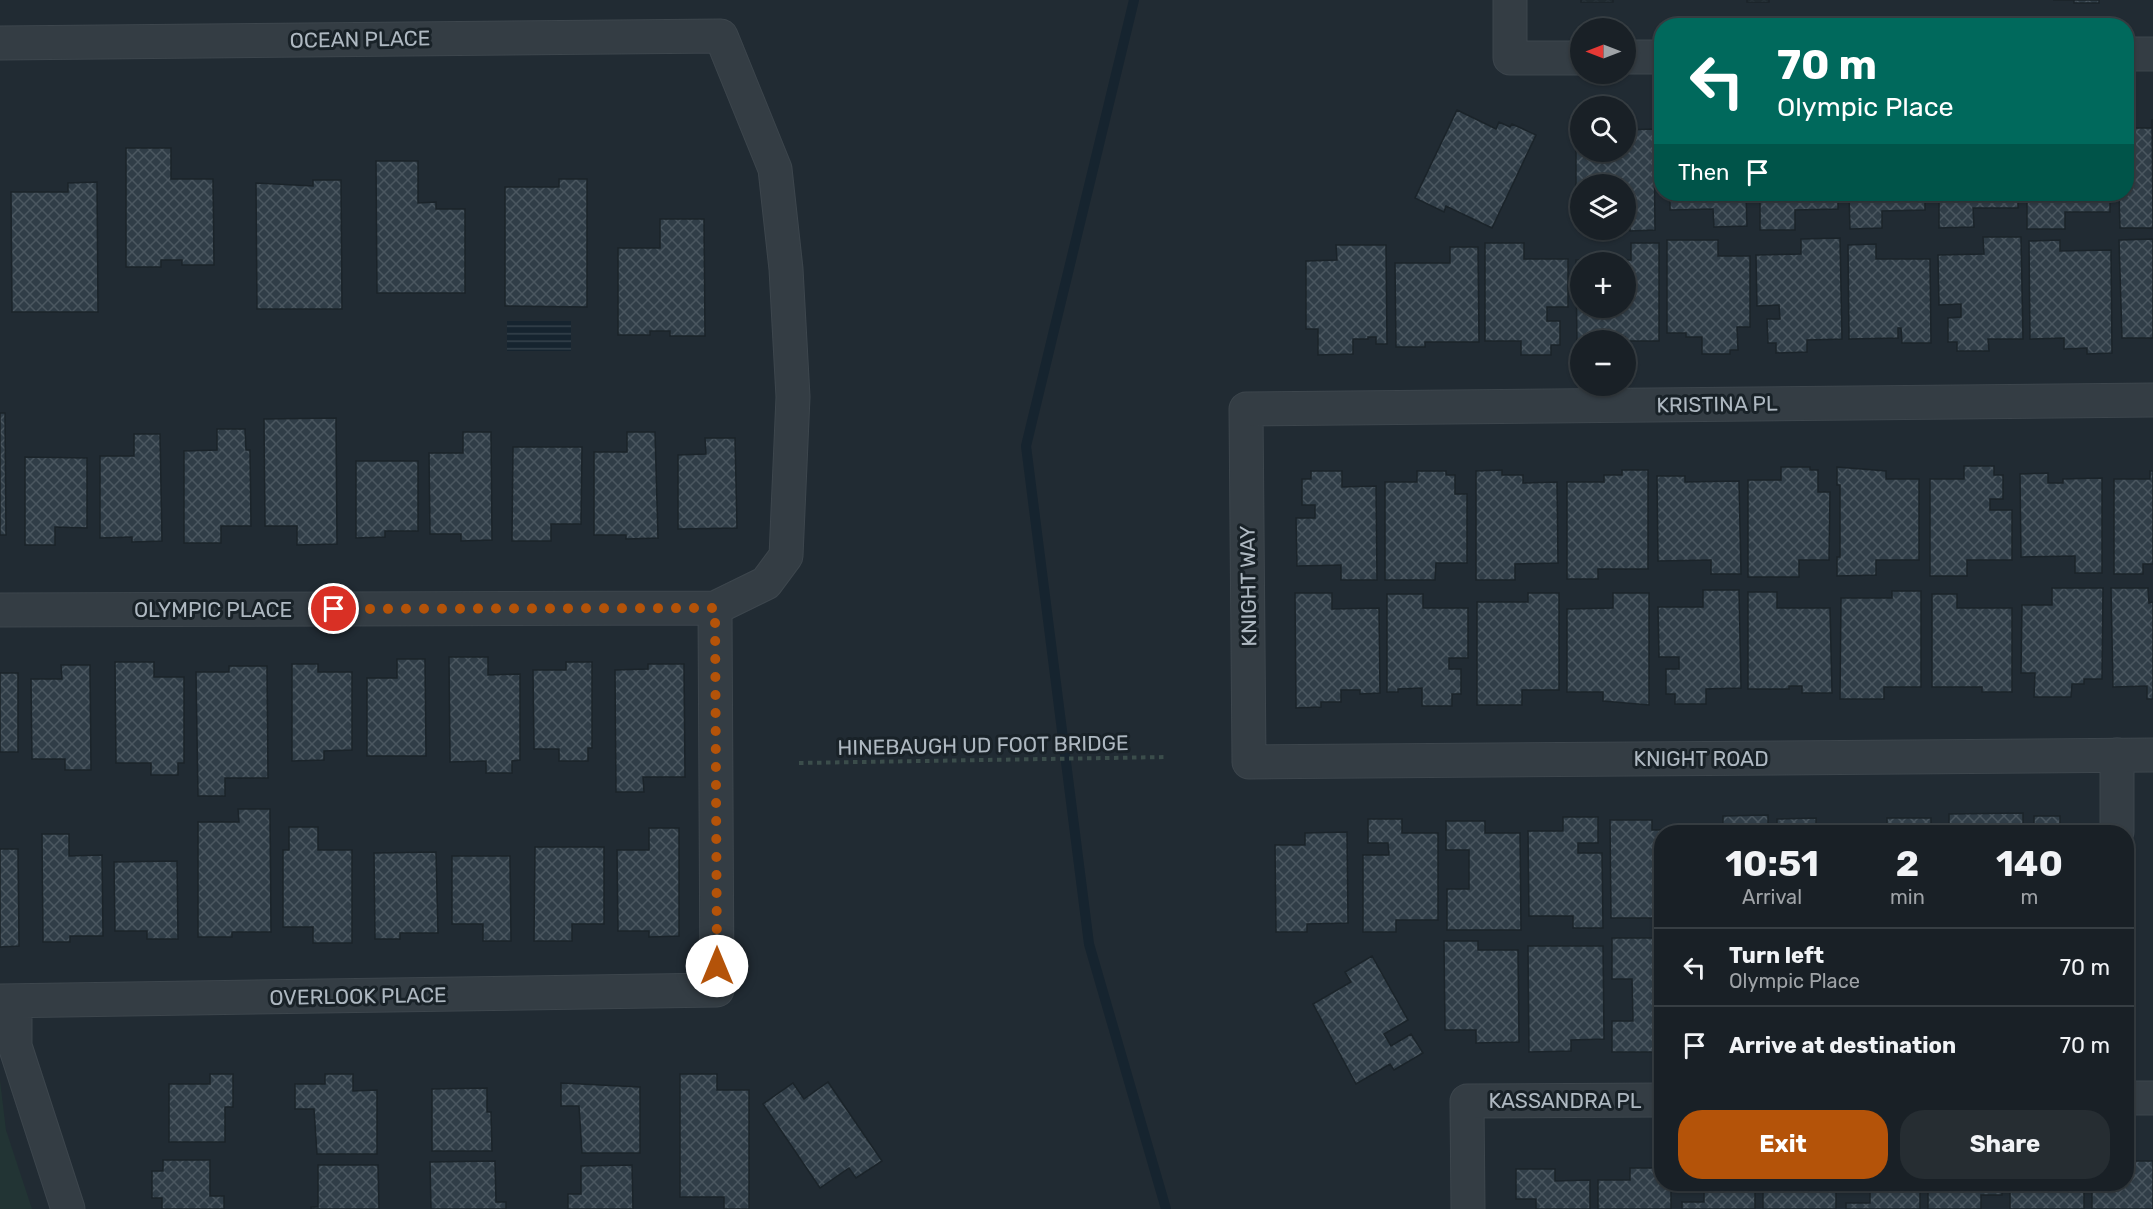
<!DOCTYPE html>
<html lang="en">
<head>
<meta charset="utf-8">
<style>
	:root { --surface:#192026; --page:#262d32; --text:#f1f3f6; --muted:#9fa3a7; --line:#373e43; --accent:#b45309 }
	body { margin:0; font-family:Rubik,sans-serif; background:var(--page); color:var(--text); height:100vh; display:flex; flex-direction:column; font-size:22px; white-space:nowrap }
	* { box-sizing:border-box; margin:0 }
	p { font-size:20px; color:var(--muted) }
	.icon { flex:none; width:33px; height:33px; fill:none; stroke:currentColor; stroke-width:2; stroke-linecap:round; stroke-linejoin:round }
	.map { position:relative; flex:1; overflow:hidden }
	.side { position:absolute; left:1654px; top:825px; width:480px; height:366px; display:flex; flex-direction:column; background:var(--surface); border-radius:24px; box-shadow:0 2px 4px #0004,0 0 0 2px var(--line) }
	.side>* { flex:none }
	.banner { position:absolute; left:1654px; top:18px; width:480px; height:183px; border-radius:24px; box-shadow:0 2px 4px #0004,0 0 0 2px var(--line); background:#00695c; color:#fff; overflow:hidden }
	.needle { width:39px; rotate:270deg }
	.fabs { position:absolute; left:1570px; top:18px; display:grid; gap:12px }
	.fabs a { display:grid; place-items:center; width:66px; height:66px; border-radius:50%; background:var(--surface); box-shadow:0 2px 4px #0004,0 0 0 2px var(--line); font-size:30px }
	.pin { position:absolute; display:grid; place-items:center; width:51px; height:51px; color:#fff; margin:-26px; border:3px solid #fff; border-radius:50%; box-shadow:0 2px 6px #0007 }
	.me { position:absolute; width:66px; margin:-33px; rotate:0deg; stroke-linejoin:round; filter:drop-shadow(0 0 4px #0008) }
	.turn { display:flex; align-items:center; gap:21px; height:126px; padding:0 24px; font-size:27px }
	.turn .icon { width:78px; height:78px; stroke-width:2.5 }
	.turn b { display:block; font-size:42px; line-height:51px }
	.then { display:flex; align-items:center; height:57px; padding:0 24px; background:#0003; gap:12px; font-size:22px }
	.eta { display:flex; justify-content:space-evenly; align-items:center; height:102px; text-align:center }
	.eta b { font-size:36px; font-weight:700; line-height:42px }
	.action { display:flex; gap:12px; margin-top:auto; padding:12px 24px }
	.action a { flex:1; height:69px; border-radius:24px; background:var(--accent); color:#fff; font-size:24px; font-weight:700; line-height:69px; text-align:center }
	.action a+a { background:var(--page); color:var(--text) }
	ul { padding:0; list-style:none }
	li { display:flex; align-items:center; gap:18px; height:78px; padding:0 24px; border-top:2px solid var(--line) }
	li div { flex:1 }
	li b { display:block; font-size:22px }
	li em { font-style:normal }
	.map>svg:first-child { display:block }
	.green { fill:#223434 }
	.water { fill:url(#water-rules) }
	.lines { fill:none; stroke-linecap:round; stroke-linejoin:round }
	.stream { stroke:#16242f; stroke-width:10 }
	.building { fill:url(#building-cross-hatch); stroke:#1b242a; stroke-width:1.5; fill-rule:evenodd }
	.minor-casing { stroke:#3d464d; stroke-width:35 }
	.path { stroke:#3b4d4b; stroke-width:4; stroke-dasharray:4.5 4.5; stroke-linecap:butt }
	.minor { stroke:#343d44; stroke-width:33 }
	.route { stroke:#b45309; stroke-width:10; stroke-dasharray:0 18 }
	.labels { text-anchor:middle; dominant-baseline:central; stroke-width:6; stroke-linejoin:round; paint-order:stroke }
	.street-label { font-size:21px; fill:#aeb8c1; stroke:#192228 }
</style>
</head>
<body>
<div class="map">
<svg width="2153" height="1209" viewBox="0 0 2153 1209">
	<defs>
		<pattern id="water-rules" width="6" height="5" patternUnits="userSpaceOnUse" patternTransform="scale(1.5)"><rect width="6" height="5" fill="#16242f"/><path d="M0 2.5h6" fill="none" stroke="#35424b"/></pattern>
		<pattern id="building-cross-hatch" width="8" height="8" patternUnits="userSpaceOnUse" patternTransform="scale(1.5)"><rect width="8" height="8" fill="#303d47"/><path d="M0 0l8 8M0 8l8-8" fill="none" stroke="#4b5760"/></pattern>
	</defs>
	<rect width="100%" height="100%" fill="#212b33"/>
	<!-- green -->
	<path class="green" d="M0 1080 6 1130 32 1209H0Z"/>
	<!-- water -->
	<path class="water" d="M507 321H571V351H507Z"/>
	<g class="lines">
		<!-- stream -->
		<path class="stream" d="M1134 0 1026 446 1089 944 1166 1209"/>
	</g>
	<!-- building -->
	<path class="building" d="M1581 0H1613V2H1581Z
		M1747 0H1769V2H1747Z
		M2053 0H2099V3H2074V0Z
		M1457 110 1496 129 1499 122 1510 127 1512 124 1536 135 1492 228 1446 206 1444 212 1415 198Z
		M2152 119 2153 228H2120L2119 194H2127V128H2152Z
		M1654 129 1655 230 1630 231V212H1626V184H1581V212H1576V131H1581V152H1626V130Z
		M126 148H171V179H213L214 265H182V260H161V267H126Z
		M376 161H418V203L436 202V209H465V293H377Z
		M559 179H587V307L505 306V187H559Z
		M313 180H341L342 309H257L256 183 313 186Z
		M97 182 98 312H12L11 192H68V183Z
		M1670 194H1746L1747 226 1714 227 1713 209 1670 210Z
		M1760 194H1838V209L1795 210V230H1760Z
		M1849 194H1925V210L1882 211V228L1850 229Z
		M1939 194H2018V208H1973L1974 227 1939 228Z
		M2027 194H2110V212H2065V229H2027Z
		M660 219H704L705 336H670V331H650V335H618V248H660Z
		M1983 237H2021L2023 339H1988L1989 351H1957V342H1948V318L1961 317V304L1939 305 1938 255 1984 254Z
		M1840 238 1842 339 1807 340V352L1776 353V343H1768L1767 319H1780L1779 305 1757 306 1756 255 1801 254V239Z
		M2153 239V338H2122L2119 240Z
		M1667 240H1718V256H1750V327H1737L1738 350H1730V354H1702V337H1686V333H1667Z
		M2060 240V251L2111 250 2112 353 2087 354V348L2064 349V338L2030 339 2029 241Z
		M1485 243H1524V259H1568V307H1547V321H1560V345H1551V355H1521V341H1485Z
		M1631 243H1659V341H1626L1625 337H1607V340H1581V346H1577L1576 260H1631ZM1581 262H1626V308H1581Z
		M1876 244V259H1930L1931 343H1902L1901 328H1898V338L1849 339 1848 245Z
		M1336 245H1386L1387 344H1376V337H1368V339H1353V354L1318 355V329H1306V261L1337 260Z
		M1450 247H1478L1479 342H1425V347H1396L1395 263H1450Z
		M0 413H5L6 535H0Z
		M336 418 337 544 297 545V526H265L264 419Z
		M217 429H245L246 450H250L251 526H221V543H184V451L217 450Z
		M463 432H491L492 540 461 541V534H430L429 453H463Z
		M627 432H655L658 538 626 539V535H594V452H627Z
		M134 434H160L162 541 132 542V537L100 538V456H134Z
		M705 438H735L737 528 678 529V455L706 454Z
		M513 447H582L581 524H551V541H512Z
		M25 457 87 458V528L55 527V545H25Z
		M356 461H418V531H385V537L356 538Z
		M1964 466H1994V475H2003V499H1990V510H2012V560H1967V576H1930V479H1964Z
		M1781 467H1810V470H1818V492H1830L1829 560H1799V577H1748V480H1781Z
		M1837 467 1886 471V479H1919V560H1876V575L1837 576V557H1840V485H1837Z
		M1502 470V475H1523V483L1557 482 1558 563 1515 564V580H1476V471Z
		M1622 470H1648V569H1598V579H1567V482H1604V475H1622Z
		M1311 471H1342V487L1376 486 1377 580H1341V565L1297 566 1296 518H1315V505H1302V479H1311Z
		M1417 471H1446V475H1455V494H1467V563H1436L1435 580H1385V482H1417Z
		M2150 471H2153V564H2143V574H2114V479H2150Z
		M2048 473V483H2063V479L2102 478V573H2075V556L2021 557 2020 474Z
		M1657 476H1685V482L1739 481 1741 574H1711V560L1658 561Z
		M2052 588H2103L2102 679H2084V684H2072L2071 697H2034L2035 673H2021L2022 605H2052Z
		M2111 588H2148L2149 603 2153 602V699H2147V686L2113 687Z
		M1703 590H1739L1741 688 1706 689V704H1675V694H1666V669H1679V657H1659L1658 607H1703Z
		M1892 591H1921V687H1884V699H1840L1841 598H1892Z
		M1748 592H1777V608H1830L1832 693H1802V686H1789V689H1748Z
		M1295 593H1332V609L1379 608 1380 693 1360 694V690H1341V702H1321V707L1296 708Z
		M1528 593H1559V690H1522V705H1477V602H1528Z
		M1613 593H1649V705L1603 701V692H1567V609L1613 608Z
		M1387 594H1423V608H1468V658H1449V669H1461V694H1452V706H1422V688L1398 689V692H1387Z
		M1932 594H1957V608H2012V692H1982V687H1932Z
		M449 657H488V675L520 674V760L512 761V773H486V761L450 762Z
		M397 659H425L426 756H367V678H397Z
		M115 662H154V677H184V763H178V775H151V763H116Z
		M566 662H592V748H588V761H559V749H534L533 670H566Z
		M292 664H318V672H352V750L324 751V760L292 761Z
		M648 664H684L685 777H643L644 792H616L615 670 648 669Z
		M61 665H90L91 770H65V759H32L31 679H62Z
		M229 666H267L268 778H225V796H198L196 672H229Z
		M0 673H18V752H0Z
		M238 809H270L271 932H232V937H198V822H239Z
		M2023 813V832H1949V814Z
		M1768 815V832H1692V829L1723 828V816Z
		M2034 816H2060V832H2034Z
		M1563 817H1598V843H1578V853H1602L1603 928H1573V916H1529L1528 831H1563Z
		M1816 818V828L1849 827V832H1777V819Z
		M1887 818H1931V832H1858L1887 831Z
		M1368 819H1402V833H1438V920H1396V932H1363V855H1389L1388 843H1368Z
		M1610 820H1652V830H1684V832H1662V918H1611Z
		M1446 821H1485V833H1520L1521 930H1447V889H1469V850H1446Z
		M289 827H318V850H352V943H313V927H283V850H289Z
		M649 828H679V936L649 937V931H618L617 850H649Z
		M1347 832 1348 923 1307 924V932H1276L1275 845H1305V833Z
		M42 834H69V856L102 855 103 936H70V942H43Z
		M535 847H604V924H572V941H534Z
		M0 849H18L19 946 0 947Z
		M436 852 438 933H400V939H375L374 853Z
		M452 856H510L511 941H483V924H452Z
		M177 861 178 939H147V931H115L114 862Z
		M1612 938H1662V1048H1655V1052H1612V1021H1633L1632 979H1612Z
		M1444 941H1478V950H1518L1519 1042 1476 1043V1030H1445Z
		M1528 946H1603L1604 1039 1571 1040V1051L1529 1052Z
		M1372 956 1408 1020 1384 1034 1391 1046 1411 1034 1423 1053 1394 1070 1390 1064 1356 1084 1313 1004 1351 982 1345 972Z
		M210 1074H233V1107H225V1142H169V1084H210Z
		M325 1074H353V1091L377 1090V1154H317L314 1109H295V1084H325Z
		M680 1074H717V1090H749V1209H724V1197H680Z
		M828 1082 882 1161 856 1178 849 1168 820 1188 763 1104 793 1083 804 1099Z
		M561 1083 640 1087V1153H582L579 1106H561Z
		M487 1088V1112H491L492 1151H432V1089Z
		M163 1160H210V1196H224V1209H162V1198H152V1171H163Z
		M495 1161 496 1202H506V1209H431L430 1162Z
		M2127 1161H2153V1209H2092V1184H2127Z
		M318 1165H378L379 1209H311V1207H318Z
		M632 1165 633 1209H568V1194H581V1166Z
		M1630 1168H1662V1184H1671V1209H1598V1180H1630Z
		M1516 1169H1555V1181L1590 1180V1209H1536V1199H1516Z
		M1684 1184H1755V1209H1682V1202H1704V1192H1684Z
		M1763 1184H1836V1209H1763Z
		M1849 1184H1920V1209H1846V1203H1870V1190H1849Z
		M1928 1184H2002V1195H1981V1209H1928Z
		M2010 1184H2084V1209H2010Z"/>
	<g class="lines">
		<!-- minor casing -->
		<g class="minor-casing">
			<path id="minor" d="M1510 0V58H1581
				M0 43 721 36 775 169 786 269 793 397 786 556 766 583 715 608 0 610
				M2127 54H2153
				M1626 57H1662
				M2153 400 1246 409 1249 762 2153 755
				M2117 755V832
				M0 1001 717 990 715 608
				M15 1001V1046L68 1209
				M2127 1098H2153
				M1468 1209 1467 1101 1662 1100"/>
		</g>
		<!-- path -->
		<path class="path" d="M799 763 1168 757"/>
		<!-- minor -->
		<use href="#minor" class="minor"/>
	</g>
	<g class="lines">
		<!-- route -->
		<path class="route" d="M334 609 715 608 717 966"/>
	</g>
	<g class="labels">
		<!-- street labels -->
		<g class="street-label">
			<text transform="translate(360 39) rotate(-1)">OCEAN PLACE</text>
			<text transform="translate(1717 404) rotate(-1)">KRISTINA PL</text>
			<text transform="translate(1248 586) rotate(-91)">KNIGHT WAY</text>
			<text x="213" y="609">OLYMPIC PLACE</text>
			<text transform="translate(983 745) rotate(-1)">HINEBAUGH UD FOOT BRIDGE</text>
			<text x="1701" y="758">KNIGHT ROAD</text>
			<text transform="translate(358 996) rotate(-1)">OVERLOOK PLACE</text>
			<text x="1565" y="1100">KASSANDRA PL</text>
		</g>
	</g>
</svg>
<div class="fabs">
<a><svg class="needle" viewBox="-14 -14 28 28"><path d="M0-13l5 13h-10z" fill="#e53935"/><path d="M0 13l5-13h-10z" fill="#9fa3a7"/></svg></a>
<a><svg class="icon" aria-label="search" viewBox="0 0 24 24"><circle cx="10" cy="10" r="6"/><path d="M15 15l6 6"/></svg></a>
<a><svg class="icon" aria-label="layers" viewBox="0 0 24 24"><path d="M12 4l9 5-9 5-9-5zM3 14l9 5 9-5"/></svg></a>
<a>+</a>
<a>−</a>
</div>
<div class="pin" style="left:334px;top:609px;background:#d93025"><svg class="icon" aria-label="arrive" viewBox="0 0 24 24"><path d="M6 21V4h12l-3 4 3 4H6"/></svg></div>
<svg class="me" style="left:717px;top:966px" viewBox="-20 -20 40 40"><circle r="19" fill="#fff"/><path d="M0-13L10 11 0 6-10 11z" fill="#b45309"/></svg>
<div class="banner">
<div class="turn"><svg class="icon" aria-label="left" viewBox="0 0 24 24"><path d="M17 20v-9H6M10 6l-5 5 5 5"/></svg><div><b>70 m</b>Olympic Place</div></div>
<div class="then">Then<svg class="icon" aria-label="arrive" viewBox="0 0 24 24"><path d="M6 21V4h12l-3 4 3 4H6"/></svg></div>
</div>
<section class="side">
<div class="eta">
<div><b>10:51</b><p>Arrival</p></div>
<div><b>2</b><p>min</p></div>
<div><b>140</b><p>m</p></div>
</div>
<ul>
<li><svg class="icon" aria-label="left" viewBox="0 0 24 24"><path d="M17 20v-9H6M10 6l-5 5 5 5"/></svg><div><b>Turn left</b><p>Olympic Place</p></div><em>70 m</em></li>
<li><svg class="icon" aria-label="arrive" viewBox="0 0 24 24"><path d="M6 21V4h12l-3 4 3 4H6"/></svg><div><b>Arrive at destination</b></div><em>70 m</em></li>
</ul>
<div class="action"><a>Exit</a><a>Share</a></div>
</section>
</div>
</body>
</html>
